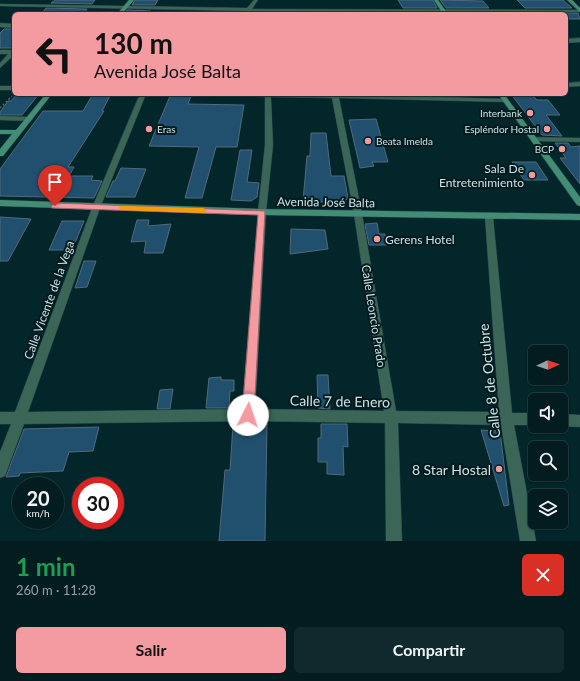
<!DOCTYPE html>
<html lang="es">
<head>
<meta charset="utf-8">
<style>
	:root { --surface:#021c20; --page:#10292d; --text:#f1f3f6; --muted:#96a1a5; --line:#233a3e; --accent:#f49aa1 }
	body { margin:0; font-family:Lato,sans-serif; background:var(--page); color:var(--text); height:100vh; display:flex; flex-direction:column; font-size:15px; white-space:nowrap }
	* { box-sizing:border-box; margin:0 }
	p { font-size:13px; color:var(--muted) }
	.icon { flex:none; width:22px; height:22px; fill:none; stroke:currentColor; stroke-width:2; stroke-linecap:round; stroke-linejoin:round }
	.map { position:relative; height:541px; overflow:hidden }
	.drawer { display:flex; flex-direction:column; background:var(--surface); flex:1 }
	.drawer>* { flex:none }
	.guide { position:absolute; left:12px; top:12px; width:556px; height:84px; border-radius:6px; box-shadow:0 1px 3px #0004,0 0 0 1px var(--line); background:#f49aa1; color:#111; overflow:hidden }
	.needle { width:26px; rotate:86deg }
	.controls { position:absolute; left:528px; top:345px; display:grid; gap:8px }
	.controls a { display:grid; place-items:center; width:40px; height:40px; border-radius:6px; background:var(--surface); box-shadow:0 1px 3px #0004,0 0 0 1px var(--line); font-size:20px }
	.speed { position:absolute; left:12px; top:477px; display:flex; gap:8px; font-size:20px; font-weight:700; text-align:center }
	.speed>* { display:grid; place-content:center; width:52px; height:52px; border-radius:50%; background:var(--surface); box-shadow:0 1px 3px #0004,0 0 0 1px var(--line); line-height:1 }
	.speed small { font-size:10px; font-weight:400 }
	.speed .limit { border:6px solid #d22; background:#fff; color:#111 }
	.pin { position:absolute; display:grid; place-items:center; width:34px; height:34px; color:#fff; margin:-41px -17px; border-radius:50% 50% 50% 0; rotate:-45deg; box-shadow:0 0 4px #0007 }
	.pin .icon { rotate:45deg }
	.me { position:absolute; width:44px; margin:-22px; rotate:4deg; stroke-linejoin:round; filter:drop-shadow(0 0 3px #0008) }
	.turn { display:flex; align-items:center; gap:14px; height:84px; padding:0 16px; font-size:18px }
	.turn .icon { width:52px; height:52px; stroke-width:2.5 }
	.turn b { display:block; font-size:28px; line-height:34px }
	.round { display:grid; place-items:center; flex:none; width:42px; height:42px; border-radius:6px; background:var(--page) }
	.headline { display:flex; align-items:center; justify-content:space-between; height:68px; padding:0 16px }
	h1 { font-size:24px; font-weight:700; line-height:30px; color:#1e9e55 }
	.cta { display:flex; gap:8px; margin-top:auto; padding:8px 16px }
	.cta a { flex:1; height:46px; border-radius:6px; background:var(--accent); color:#111; font-size:16px; font-weight:700; line-height:46px; text-align:center }
	.cta a+a { background:var(--page); color:var(--text) }
	.map>svg:first-child { display:block }
	.building { fill:#20506e; stroke:#526a7b }
	.lines { fill:none; stroke-linecap:round; stroke-linejoin:round }
	.street-casing { stroke:#234448; stroke-width:1 }
	.secondary-casing { stroke:#234448; stroke-width:1 }
	.path { stroke:#4a686c; stroke-width:1.5; stroke-dasharray:2 2; stroke-linecap:butt }
	.street { fill:#3a6557; fill-rule:evenodd }
	.secondary { fill:#438c76; fill-rule:evenodd }
	.route { fill:#f49aa1; stroke:#9f6469 }
	.slow { fill:#f59e0b }
	.poi-dot { fill:#f49aa1; stroke:#021b1e; stroke-width:1.5 }
	.labels { text-anchor:middle; dominant-baseline:central; stroke-width:4; stroke-linejoin:round; paint-order:stroke }
	.far-poi-label { font-size:10px; fill:#cee1e3; stroke:#021b1e; text-anchor:end }
	.poi-label { font-size:12px; fill:#cee1e3; stroke:#021b1e; text-anchor:end }
	.street-label { font-size:12px; fill:#cee1e3; stroke:#021b1e }
	.near-street-label { font-size:14px; fill:#cee1e3; stroke:#021b1e }
	.near-poi-label { font-size:14px; fill:#cee1e3; stroke:#021b1e; text-anchor:end }
</style>
</head>
<body>
<div class="map">
<svg width="580" height="541" viewBox="0 0 580 541">
	<rect width="100%" height="100%" fill="#02262a"/>
	<!-- building -->
	<path class="building" d="M55 0H95L92 4 51 3Z
		M135 0H158L155 5H132Z
		M398 0H433L437 8H403Z
		M440 0 483 1 489 8H446Z
		M517 0H563L572 8H525Z
		M46 8 87 9 84 14H55L57 12H43Z
		M127 10 151 11 149 14H124Z
		M529 13H578L580 19H567L566 14Z
		M4 29H14L13 48H0V33Z
		M17 94H39L22 115H0V112L8 101H11Z
		M93 94H111L102 111H104L68 167H74L69 176H93L91 180 102 181 94 198 0 196V169L43 111H83Z
		M511 94H531L537 100H548L560 115H546L562 136 542 135Z
		M173 95 191 96 188 104 244 105 237 147H216L202 198H185L199 147 149 146 170 96Z
		M376 119 388 162H372L374 166 360 168 349 120Z
		M311 133H326L331 176H344L348 198 343 203 303 201 307 156H310Z
		M555 143H568L571 147 580 146V184L560 158H566Z
		M240 150H252L247 182 259 183 257 197 251 201 231 200Z
		M512 162H536L548 180H524Z
		M121 168 146 169 135 197H106L113 181H115Z
		M0 217 31 219 8 261H0Z
		M137 220H149L148 226 171 224 163 253H144L146 241 131 242Z
		M62 221H84L72 250H49Z
		M377 223 379 234H385L387 245H369L365 224Z
		M291 229 325 230 328 249 290 254Z
		M84 261H96L87 287 75 288Z
		M317 375H328L330 409 318 408Z
		M221 377V380H234V391H230L229 408H206L209 378Z
		M173 389 170 409H157L160 390Z
		M267 424 265 541H219L225 470H230L233 425Z
		M321 424H347L348 447 343 446 344 475 327 474V462H318V438H321Z
		M99 427 93 451 69 452 63 471 20 473 19 476 6 477 24 429Z
		M481 430 500 431 509 505 504 506Z"/>
	<g class="lines">
		<!-- street casing -->
		<g class="street-casing">
			<path id="street" d="M254 0H258L252 9 580 10V12L251 11V14H247L246 11 0 6V4L247 8Z
				M0 23 14 24V28L0 27Z
				M580 38V42L566 43V39Z
				M0 50H14V55L0 68V63L8 54H0Z
				M580 82V86L566 87V83Z
				M0 86H14V90H0Z
				M140 94H146L100 208 28 412 242 409 258 212 265 145V97L239 96 236 94H338L508 99V101L506 102 339 98 362 214 396 411 499 412 485 217 489 214 493 217 512 413H535V425H514L536 541H520L501 425 398 423 402 541H386L385 423 248 421 24 424 5 476 0 478V452L11 424H0V412H15L92 208ZM271 97 332 98 354 214 384 411 255 409 266 212 273 145Z
				M0 116 29 117 33 119 29 121 0 120Z
				M531 137 580 138V142L534 141 530 139Z
				M561 414 580 415V427L561 426Z"/>
		</g>
		<!-- secondary casing -->
		<g class="secondary-casing">
			<path id="secondary" d="M129 0H134L122 14H117Z
				M434 0H438L448 14H443Z
				M567 0H572L580 8V12Z
				M46 94H52L3 156H0V149L12 134H0V130H16Z
				M498 94H504L580 197V206L577 205Z
				M0 200 262 209 580 214V220L262 215 0 206Z"/>
		</g>
		<!-- path -->
		<path class="path" d="M0 108 12 96"/>
		<!-- street -->
		<use href="#street" class="street"/>
		<!-- secondary -->
		<use href="#secondary" class="secondary"/>
	</g>
	<!-- route -->
	<path class="route" d="M55 203 265 211 254 415 252 419 248 421 244 419 242 415 258 215 52 208 51 206Z"/>
	<!-- slow -->
	<path class="slow" d="M121 206 203 208 207 211 203 213 119 210V207Z"/>
	<!-- markers -->
	<g class="poi-dot">
		<circle cx="530" cy="113" r="4"/>
		<circle cx="149" cy="129" r="4"/>
		<circle cx="547" cy="129" r="4"/>
		<circle cx="368" cy="141" r="4"/>
		<circle cx="562" cy="149" r="4"/>
		<circle cx="532" cy="175" r="4"/>
		<circle cx="377" cy="239" r="4"/>
		<circle cx="499" cy="469" r="4"/>
	</g>
	<g class="labels">
		<!-- far-poi labels -->
		<g class="far-poi-label">
			<text x="522" y="113">Interbank</text>
			<text x="157" y="129" text-anchor="start">Eras</text>
			<text x="539" y="129">Espléndor Hostal</text>
			<text x="376" y="141" text-anchor="start">Beata Imelda</text>
			<text x="554" y="149">BCP</text>
		</g>
		<!-- poi labels -->
		<g class="poi-label">
			<text x="524" y="168">Sala De<tspan x="524" dy="14">Entretenimiento</tspan></text>
			<text x="385" y="239" text-anchor="start">Gerens Hotel</text>
		</g>
		<!-- street labels -->
		<g class="street-label">
			<text transform="translate(326 202) rotate(1)">Avenida José Balta</text>
			<text transform="translate(49 300) rotate(-70)">Calle Vicente de la Vega</text>
			<text transform="translate(374 316) rotate(81)">Calle Leoncio Prado</text>
		</g>
		<!-- near-street labels -->
		<g class="near-street-label">
			<text transform="translate(489 381) rotate(-96)">Calle 8 de Octubre</text>
			<text transform="translate(340 401) rotate(1)">Calle 7 de Enero</text>
		</g>
		<!-- near-poi labels -->
		<g class="near-poi-label">
			<text x="491" y="469">8 Star Hostal</text>
		</g>
	</g>
</svg>
<div class="controls">
<a><svg class="needle" viewBox="-14 -14 28 28"><path d="M0-13l5 13h-10z" fill="#e53935"/><path d="M0 13l5-13h-10z" fill="#96a1a5"/></svg></a>
<a><svg class="icon" aria-label="sound" viewBox="0 0 24 24"><path d="M4 9h4l5-4v14l-5-4H4zM17 9q2 3 0 6"/></svg></a>
<a><svg class="icon" aria-label="search" viewBox="0 0 24 24"><circle cx="10" cy="10" r="6"/><path d="M15 15l6 6"/></svg></a>
<a><svg class="icon" aria-label="layers" viewBox="0 0 24 24"><path d="M12 4l9 5-9 5-9-5zM3 14l9 5 9-5"/></svg></a>
</div>
<div class="speed"><div>20<small>km/h</small></div><div class="limit">30</div></div>
<div class="pin" style="left:55px;top:206px;background:#d93025"><svg class="icon" aria-label="arrive" viewBox="0 0 24 24"><path d="M6 21V4h12l-3 4 3 4H6"/></svg></div>
<svg class="me" style="left:248px;top:415px" viewBox="-20 -20 40 40"><circle r="19" fill="#fff"/><path d="M0-13L10 11 0 6-10 11z" fill="#f49aa1"/></svg>
<div class="guide">
<div class="turn"><svg class="icon" aria-label="left" viewBox="0 0 24 24"><path d="M17 20v-9H6M10 6l-5 5 5 5"/></svg><div><b>130 m</b>Avenida José Balta</div></div>
</div>
</div>
<section class="drawer">
<div class="headline"><div><h1>1 min</h1><p>260 m · 11:28</p></div><a class="round" style="background:#d93025;color:#fff"><svg class="icon" aria-label="close" viewBox="0 0 24 24"><path d="M6 6l12 12M18 6L6 18"/></svg></a></div>
<div class="cta"><a>Salir</a><a>Compartir</a></div>
</section>
</body>
</html>
